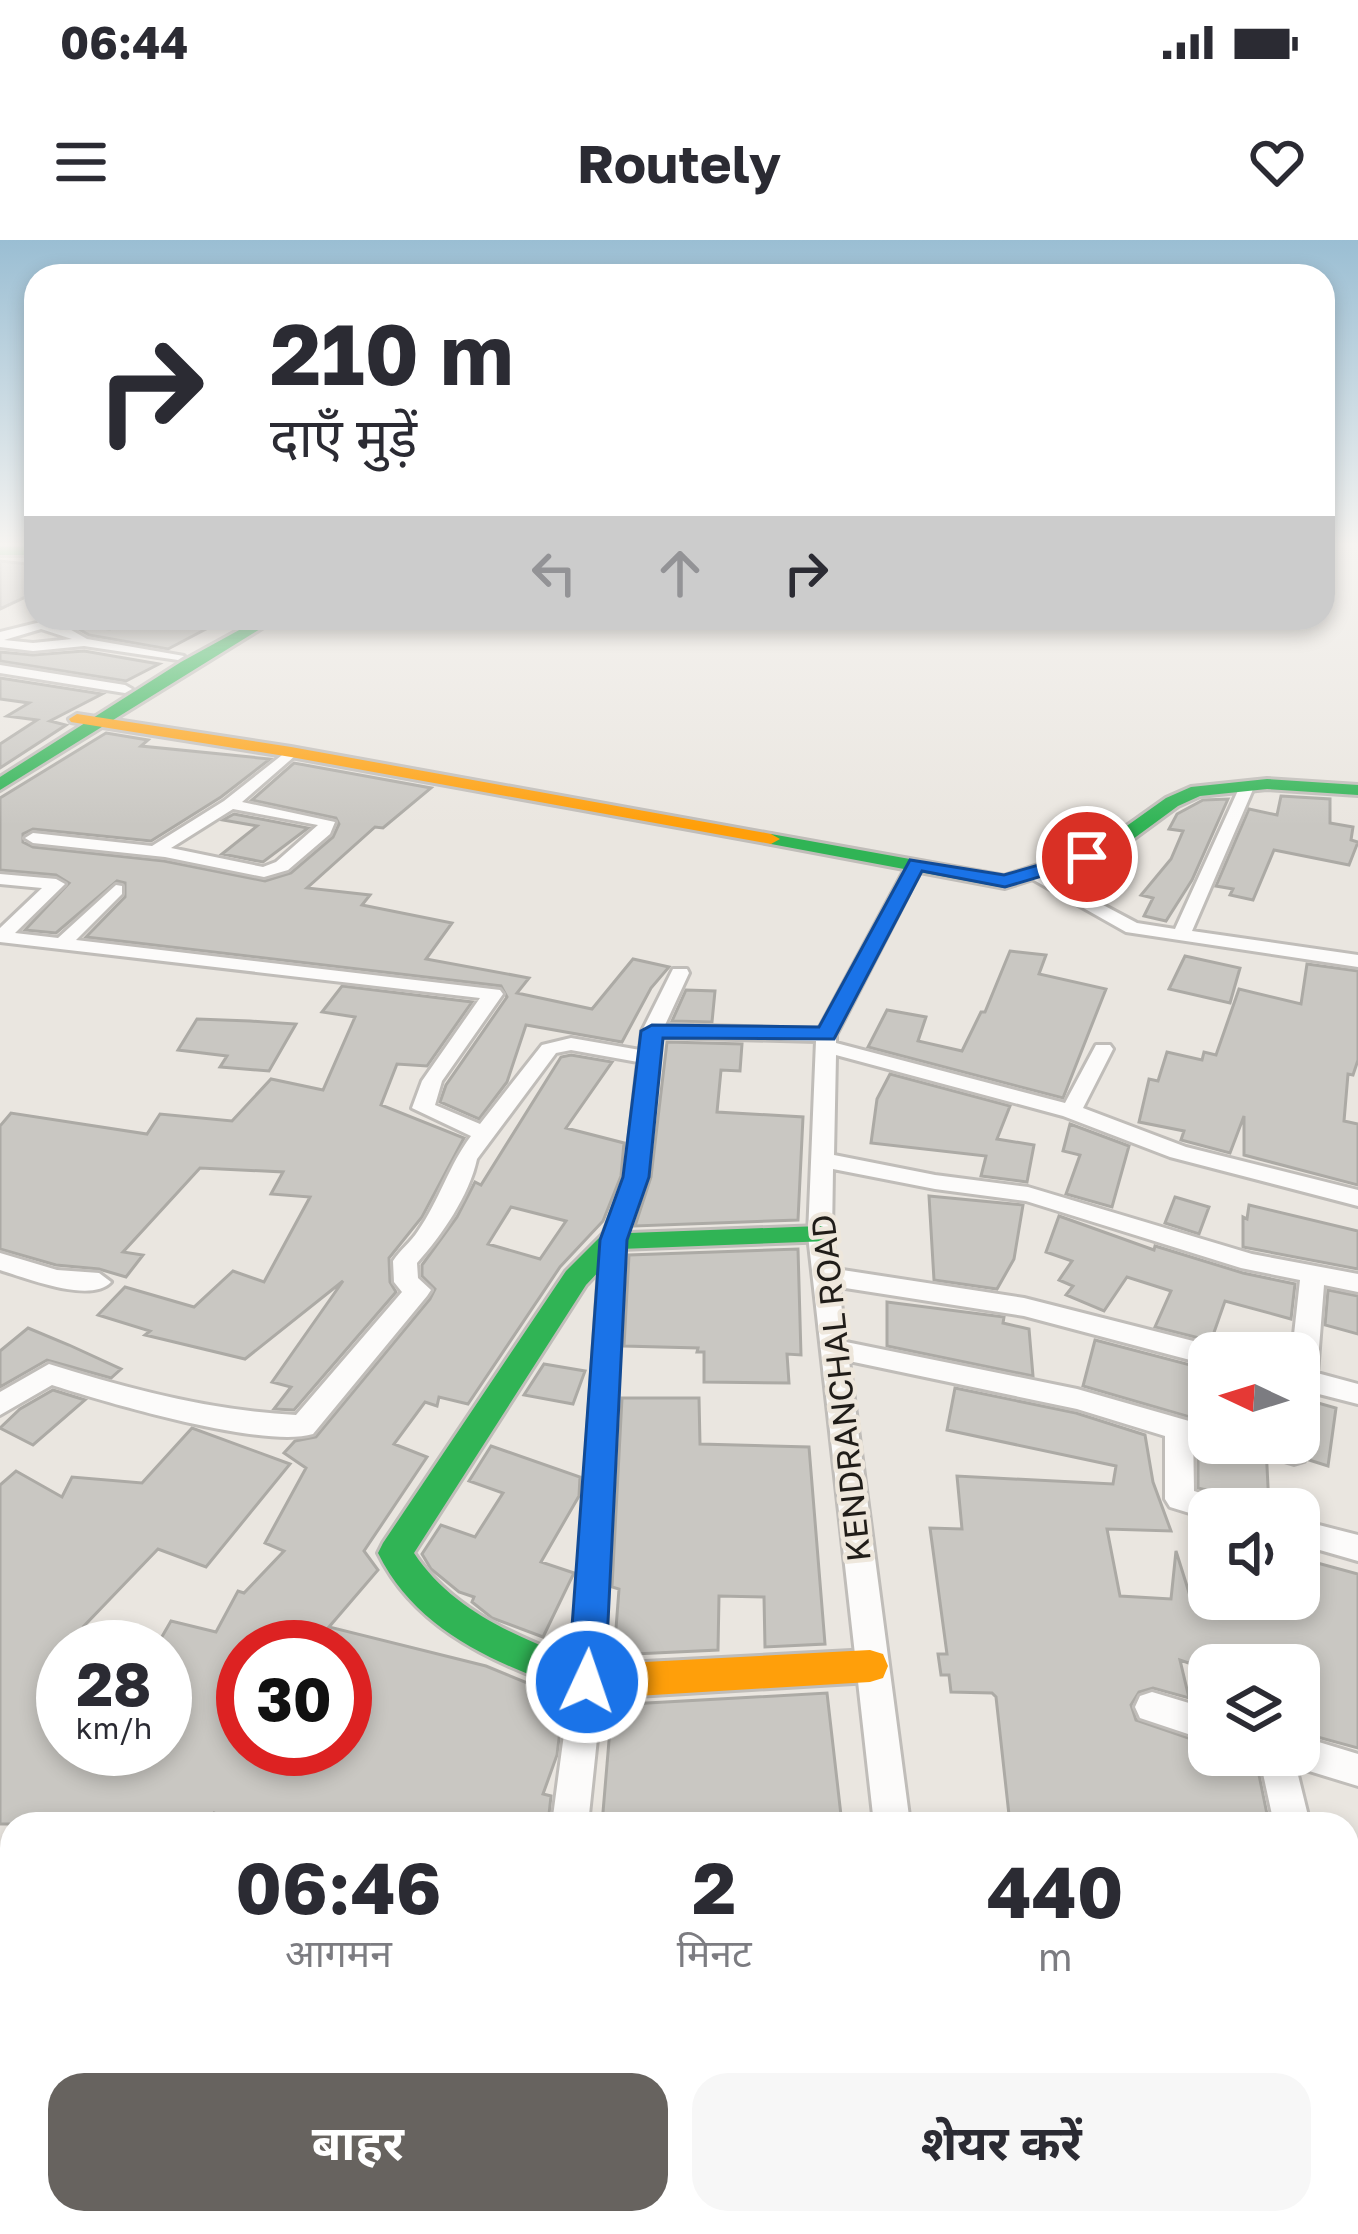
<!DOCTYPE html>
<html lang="hi">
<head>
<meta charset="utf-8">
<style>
	:root { --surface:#fff; --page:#f7f7f7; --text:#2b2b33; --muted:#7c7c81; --accent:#67635f }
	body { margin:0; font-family:"Golos Text","Noto Sans Devanagari",sans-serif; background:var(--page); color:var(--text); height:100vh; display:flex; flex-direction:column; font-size:45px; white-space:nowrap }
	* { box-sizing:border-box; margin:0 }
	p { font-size:39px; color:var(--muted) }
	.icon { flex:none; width:66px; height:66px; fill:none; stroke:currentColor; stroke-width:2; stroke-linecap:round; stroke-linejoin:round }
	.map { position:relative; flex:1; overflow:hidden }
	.side { position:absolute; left:0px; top:1572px; width:1359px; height:423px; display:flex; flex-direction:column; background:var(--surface); border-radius:36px 36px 0 0; box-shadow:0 6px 18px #0003 }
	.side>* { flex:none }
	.guide { position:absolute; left:24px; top:24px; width:1311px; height:366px; border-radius:36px; box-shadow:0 6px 18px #0003; background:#fff; color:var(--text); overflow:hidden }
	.needle { width:78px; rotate:274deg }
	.controls { position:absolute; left:1188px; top:1092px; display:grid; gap:24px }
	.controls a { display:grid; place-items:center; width:132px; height:132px; border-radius:24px; background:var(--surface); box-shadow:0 6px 18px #0003; font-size:60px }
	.speed { position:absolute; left:36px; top:1380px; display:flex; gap:24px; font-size:60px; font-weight:700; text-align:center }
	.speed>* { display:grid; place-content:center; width:156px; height:156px; border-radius:50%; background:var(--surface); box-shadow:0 6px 18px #0003; line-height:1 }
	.speed small { font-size:30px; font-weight:400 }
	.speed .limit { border:18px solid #d22; background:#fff; color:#111 }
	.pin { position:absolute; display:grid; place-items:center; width:102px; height:102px; color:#fff; margin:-51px; border:6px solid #fff; border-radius:50%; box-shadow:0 3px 12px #0007 }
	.me { position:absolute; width:132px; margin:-66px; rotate:3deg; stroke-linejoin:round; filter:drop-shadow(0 0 9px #0008) }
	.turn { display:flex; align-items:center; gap:42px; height:252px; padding:0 48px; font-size:54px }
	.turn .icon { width:156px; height:156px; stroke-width:2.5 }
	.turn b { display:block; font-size:84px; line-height:102px }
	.lanes { display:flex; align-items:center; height:114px; padding:0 48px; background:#0003; justify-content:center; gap:60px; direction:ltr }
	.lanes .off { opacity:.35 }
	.eta { display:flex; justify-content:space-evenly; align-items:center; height:204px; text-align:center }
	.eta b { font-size:72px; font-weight:700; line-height:84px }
	.action { display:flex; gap:24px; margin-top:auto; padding:24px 48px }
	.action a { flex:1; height:138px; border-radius:36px; background:var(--accent); color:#fff; font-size:48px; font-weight:700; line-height:138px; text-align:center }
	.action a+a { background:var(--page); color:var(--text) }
	.status { display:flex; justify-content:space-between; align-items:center; height:84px; padding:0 60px; background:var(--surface); direction:ltr }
	.status svg { height:33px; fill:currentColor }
	header { display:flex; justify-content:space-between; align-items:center; height:156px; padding:0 48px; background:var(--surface); font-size:54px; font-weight:700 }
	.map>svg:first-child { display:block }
	.building { fill:#c9c7c2; stroke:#acaaa5; stroke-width:3; fill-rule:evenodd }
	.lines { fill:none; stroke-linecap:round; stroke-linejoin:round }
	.street-casing { stroke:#c0bdb9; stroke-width:6 }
	.fast-casing { stroke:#c0bdb9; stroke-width:6 }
	.slow-casing { stroke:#c0bdb9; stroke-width:6 }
	.street { fill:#fcfbfa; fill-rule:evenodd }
	.fast { fill:#30b455; fill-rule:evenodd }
	.slow { fill:#ff9f0a; fill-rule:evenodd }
	.route { fill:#1a73e8; stroke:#114b97; stroke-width:3 }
	.labels { text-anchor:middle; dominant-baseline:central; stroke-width:9; stroke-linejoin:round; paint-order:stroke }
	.street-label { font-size:33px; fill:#201d19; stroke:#eee7dc }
</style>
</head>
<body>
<div class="status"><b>06:44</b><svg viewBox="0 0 49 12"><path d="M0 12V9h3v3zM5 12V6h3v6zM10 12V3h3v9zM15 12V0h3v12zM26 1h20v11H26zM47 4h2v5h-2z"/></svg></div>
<header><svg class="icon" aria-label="menu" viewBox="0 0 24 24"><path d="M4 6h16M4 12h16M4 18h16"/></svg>Routely<svg class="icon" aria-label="heart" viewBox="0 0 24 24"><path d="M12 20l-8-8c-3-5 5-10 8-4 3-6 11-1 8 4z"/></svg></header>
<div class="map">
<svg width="1358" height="1994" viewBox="0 0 1358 1994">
	<rect width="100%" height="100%" fill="#eae6e0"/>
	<!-- building -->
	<path class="building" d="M0 321 36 325V352L0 369Z
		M134 378H227L168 409 89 395 72 385 110 389Z
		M84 411 159 424 126 441 0 421V412L33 415Z
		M0 438 102 454 50 481 66 485 0 528V504L37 480 7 476 29 463 0 459Z
		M106 493 148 500 141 506 270 519 221 557 151 601 33 589 23 594V602L33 607 164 621 265 641 291 633 333 597 339 584 336 578 252 560 294 523 431 548 383 588 375 587 307 648 370 655 362 665 452 683 426 719 529 738 517 753 592 769 633 719 669 727 651 748 622 802 526 785 507 842 479 879 440 862 446 845 507 757 501 746 86 697 125 657V643L117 641 56 693 25 690 69 643 56 635 0 630V558Z
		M1281 556 1330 559V583L1353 587 1351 600 1358 602 1349 625 1274 610 1253 660 1230 655 1233 649 1216 646 1249 569 1277 575Z
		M1228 559 1192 640 1166 681 1144 676 1153 658 1141 655 1171 619 1183 591 1169 589 1177 574 1203 560Z
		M234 574 308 588 263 622 222 614 257 586 223 580Z
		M1010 711 1046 715 1039 734 1106 749 1063 858 868 807 887 770 926 777 918 801 962 811 981 772H985Z
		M1185 716 1240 728 1230 763 1169 749Z
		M1307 724 1358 731V820L1353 835 1348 834 1344 881 1358 884V945L1244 915V876L1230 913 1181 900 1184 891 1139 882 1149 839 1158 841 1167 812 1202 820 1204 812 1216 815 1239 749 1301 764Z
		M342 746 472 762 427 826 397 824 381 865 464 898 422 977 389 1018 390 1042 396 1052 294 1170 274 1169 291 1147 272 1142 343 1041 245 1119 145 1095 150 1091 98 1075 125 1047 194 1067 233 1031 264 1042 310 957 271 954 283 932 200 928 123 1012 143 1015 126 1037 99 1029 56 1025 0 1009V886L11 873 147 894 160 874 232 881 271 839 323 850 355 777 322 772Z
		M686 750 715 751 712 782 672 781Z
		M197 779 250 781 296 784 269 831 220 827 227 816 178 810Z
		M667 802 742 804 740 831 721 830 717 872 803 877 798 980 635 986 651 937Z
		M571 815 612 822 566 888 624 903 621 936 603 981 560 1027 468 1164 439 1157 437 1166 425 1162 394 1204 427 1217 364 1311 378 1330 329 1387 486 1426 564 1458 557 1515 543 1554 551 1556 548 1584H236L214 1573 205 1584H95L80 1576 73 1584H0V1245L16 1231 62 1257 72 1237 142 1243 192 1188 290 1224 206 1327 158 1309 84 1386 119 1407H63V1509H165V1407H156L171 1381 216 1392 238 1351 244 1353 284 1311 265 1303 306 1228 284 1213 295 1201 316 1197 430 1059 435 1049 422 1036V1025L457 977 475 942 481 945 561 817ZM511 967 566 981 540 1019 488 1004ZM243 1407H345V1509H243Z
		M890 834 1010 866 997 899 1034 905 1027 942 981 936 986 916 871 903 877 859Z
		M1070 884 1129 906 1112 967 1066 954 1080 915 1063 911Z
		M929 956 1023 965 1014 1019 997 1049 934 1040Z
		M1175 957 1209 967 1199 994 1165 983Z
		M1249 965 1358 991V1029L1243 1007V977L1247 979Z
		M1059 976 1154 1010 1155 1006 1243 1033 1295 1044 1291 1079 1225 1061 1211 1101 1155 1087 1171 1051 1127 1037 1104 1071 1066 1055 1073 1046 1059 1040 1072 1021 1046 1012Z
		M798 1009 801 1115 787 1114 789 1143 704 1142V1112H697L698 1108 624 1106 629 1015Z
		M1328 1050 1358 1056V1094L1325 1085Z
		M887 1062 1004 1077 1003 1083 1029 1089 1033 1136 887 1106Z
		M28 1088 69 1105 121 1129 111 1138 47 1120 0 1147V1111Z
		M1095 1100 1202 1128 1201 1132 1209 1134V1191L1197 1187 1190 1177 1083 1146Z
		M544 1124 585 1131 573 1164 524 1155Z
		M955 1148 1076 1173 1145 1195 1153 1242 1171 1291 1107 1289 1120 1356 1171 1359 1176 1311 1191 1359H1299V1318L1358 1334V1508L1299 1492V1425H1209V1430L1180 1420 1189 1458 1153 1448 1139 1452 1131 1465 1136 1480 1209 1505V1515H1255L1269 1584H1010L996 1457 992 1453 951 1452 949 1435H941L938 1414H947L930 1288 962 1289 957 1236 1113 1244 1116 1226 947 1190Z
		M53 1150 85 1160 33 1205 0 1188 20 1169Z
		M622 1158H699L700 1204 809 1207 825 1404 765 1407 764 1357 719 1356 718 1410 614 1415 619 1349 612 1347Z
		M1318 1163 1336 1168 1328 1226 1309 1220 1314 1204 1303 1190 1313 1184Z
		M1198 1203 1266 1207 1269 1266 1198 1248Z
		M491 1206 580 1237 579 1256 541 1322 574 1333 543 1397 492 1378 472 1362 474 1357 459 1352 431 1329 422 1314 441 1285 475 1297 503 1253 469 1241Z
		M827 1453 842 1584H602L612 1465Z"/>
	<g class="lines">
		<!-- street casing -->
		<g class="street-casing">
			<path id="street" d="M41 382 66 387 87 399 184 416 178 420 84 406 33 411 0 407V392ZM41 389 72 399 33 403 4 400Z
				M0 425 125 445 132 449 125 453 0 433Z
				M291 508 298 512 296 515 242 562 335 582 330 594 288 630 264 637 165 617 33 603 25 598 33 593 152 606 224 561ZM233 569 318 585 276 622 263 627 171 608Z
				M1241 544 1254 547 1192 691 1358 715V727L1126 692 1025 635 1039 631 1137 683 1175 689Z
				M910 620 924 624 836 795V803L1065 863 1096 805H1110L1113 809 1083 868 1186 907 1358 950V966L1170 917 1063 876 836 815 834 915 935 935 1028 947 1252 1014 1358 1034V1052L1324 1045 1317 1133 1358 1144V1164L1315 1153 1309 1183 1299 1187V1113H1292L1300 1040 1241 1028 1026 961 935 949 833 929 832 995 836 1029 1024 1058 1209 1105 1221 1113H1209V1125L1024 1076 839 1047 846 1102 1077 1149 1189 1181 1193 1189 1194 1251 1227 1261 1232 1269H1209V1279L1170 1267 1165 1259V1196L1077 1169 849 1121 910 1584H874L808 995 816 801 661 797 647 937 625 1000 603 1442 588 1584H552L571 1442 601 1000 625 937 638 822 571 810 556 813 477 919C469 956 442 995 417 1023L418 1038 431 1050 427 1056 313 1194C263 1209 105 1162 52 1145L0 1175V1152L49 1124C129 1149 212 1171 296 1175L402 1052 394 1042 393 1021C400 1010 411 1002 418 991 439 961 449 925 471 896L412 868 422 841 480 758 0 702V688L42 648 0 644V634L56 639 65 644 15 693 58 698 116 645 122 646V654L76 700 500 750 503 754 442 841 435 865 480 884 542 805 571 798 640 810 642 791 673 729H687L689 733 665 785 819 789Z
				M0 1013 57 1030 99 1033 111 1042C91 1064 26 1038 0 1030Z
				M1299 1193 1310 1203 1304 1221 1294 1224 1284 1221 1280 1213 1282 1203H1299Z
				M1299 1280 1358 1295V1321L1299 1304Z
				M1152 1452 1209 1469V1501L1140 1478 1135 1467 1140 1456Z
				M1299 1496 1358 1514V1546L1296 1527 1310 1584H1274L1259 1515H1299Z
				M1347 1802 1358 1807V1888L1347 1884Z
				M0 1826 12 1831V1873L0 1868Z
				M211 1983H267L272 1994H216Z
				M457 1983H501L496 1994H452Z
				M926 1983H995V1994H922Z"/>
		</g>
		<!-- fast casing -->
		<g class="fast-casing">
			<path id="fast" d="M0 307H36V315H0Z
				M261 378H278L0 550V537L181 422Z
				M1267 539 1358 545V555L1267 549 1200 556 1178 566 1114 613 1005 648 771 604 762 599 771 594 1004 636 1100 605 1166 558 1191 547Z
				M820 986 830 989 833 995 830 1001 620 1009 586 1045 414 1313C449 1366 506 1392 564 1415L569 1427 564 1439 551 1443C481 1417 412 1383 378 1313L383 1303 566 1031 603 994Z"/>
		</g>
		<!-- slow casing -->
		<g class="slow-casing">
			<path id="slow" d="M77 474 291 507 771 594 780 599 771 604 291 517 71 482 69 479Z
				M870 1410 883 1414 888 1426 883 1438 870 1442 587 1459 538 1439 533 1427 538 1415 551 1411 588 1425Z"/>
		</g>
		<!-- street -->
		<use href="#street" class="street"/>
		<!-- fast -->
		<use href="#fast" class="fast"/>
		<!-- slow -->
		<use href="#slow" class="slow"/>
	</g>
	<!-- sky -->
	<linearGradient id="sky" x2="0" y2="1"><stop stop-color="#9abed3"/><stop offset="0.52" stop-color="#f6f4f1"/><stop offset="1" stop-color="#f6f4f1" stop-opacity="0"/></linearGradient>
	<rect width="1358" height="586" fill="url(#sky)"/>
	<!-- route -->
	<path class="route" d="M1087 611 1093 613V621L1005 647 922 631 834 799 663 798 649 937 627 1000 605 1442 600 1454 587 1459 574 1454 568 1442 600 1000 623 937 641 791 652 785 819 787 910 620 1004 635Z"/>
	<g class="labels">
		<!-- street labels -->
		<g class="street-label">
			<text transform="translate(840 1148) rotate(-96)">KENDRANCHAL ROAD</text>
		</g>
	</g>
</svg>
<div class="controls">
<a><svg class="needle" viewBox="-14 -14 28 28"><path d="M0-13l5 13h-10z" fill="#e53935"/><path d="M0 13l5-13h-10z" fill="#7c7c81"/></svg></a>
<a><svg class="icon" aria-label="sound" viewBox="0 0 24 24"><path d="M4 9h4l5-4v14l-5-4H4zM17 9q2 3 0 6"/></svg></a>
<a><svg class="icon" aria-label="layers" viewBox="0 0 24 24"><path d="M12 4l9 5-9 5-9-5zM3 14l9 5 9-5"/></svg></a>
</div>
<div class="speed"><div>28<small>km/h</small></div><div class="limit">30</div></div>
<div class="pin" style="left:1087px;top:617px;background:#d93025"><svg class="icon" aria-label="arrive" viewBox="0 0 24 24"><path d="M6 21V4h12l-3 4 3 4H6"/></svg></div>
<svg class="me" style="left:587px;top:1442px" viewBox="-20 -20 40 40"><circle r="17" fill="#1a73e8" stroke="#fff" stroke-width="3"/><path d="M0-11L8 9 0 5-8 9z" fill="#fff"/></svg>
<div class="guide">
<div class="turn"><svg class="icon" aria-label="right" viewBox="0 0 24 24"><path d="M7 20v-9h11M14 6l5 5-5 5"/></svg><div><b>210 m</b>दाएँ मुड़ें</div></div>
<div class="lanes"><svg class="icon off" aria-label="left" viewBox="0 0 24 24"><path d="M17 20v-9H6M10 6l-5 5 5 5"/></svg><svg class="icon off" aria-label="ahead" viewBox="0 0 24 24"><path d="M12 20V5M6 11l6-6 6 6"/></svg><svg class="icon" aria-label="right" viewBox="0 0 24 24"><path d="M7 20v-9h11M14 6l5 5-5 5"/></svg></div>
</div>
<section class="side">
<div class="eta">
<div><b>06:46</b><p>आगमन</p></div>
<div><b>2</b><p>मिनट</p></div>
<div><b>440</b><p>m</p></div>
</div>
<div class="action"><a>बाहर</a><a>शेयर करें</a></div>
</section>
</div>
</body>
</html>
